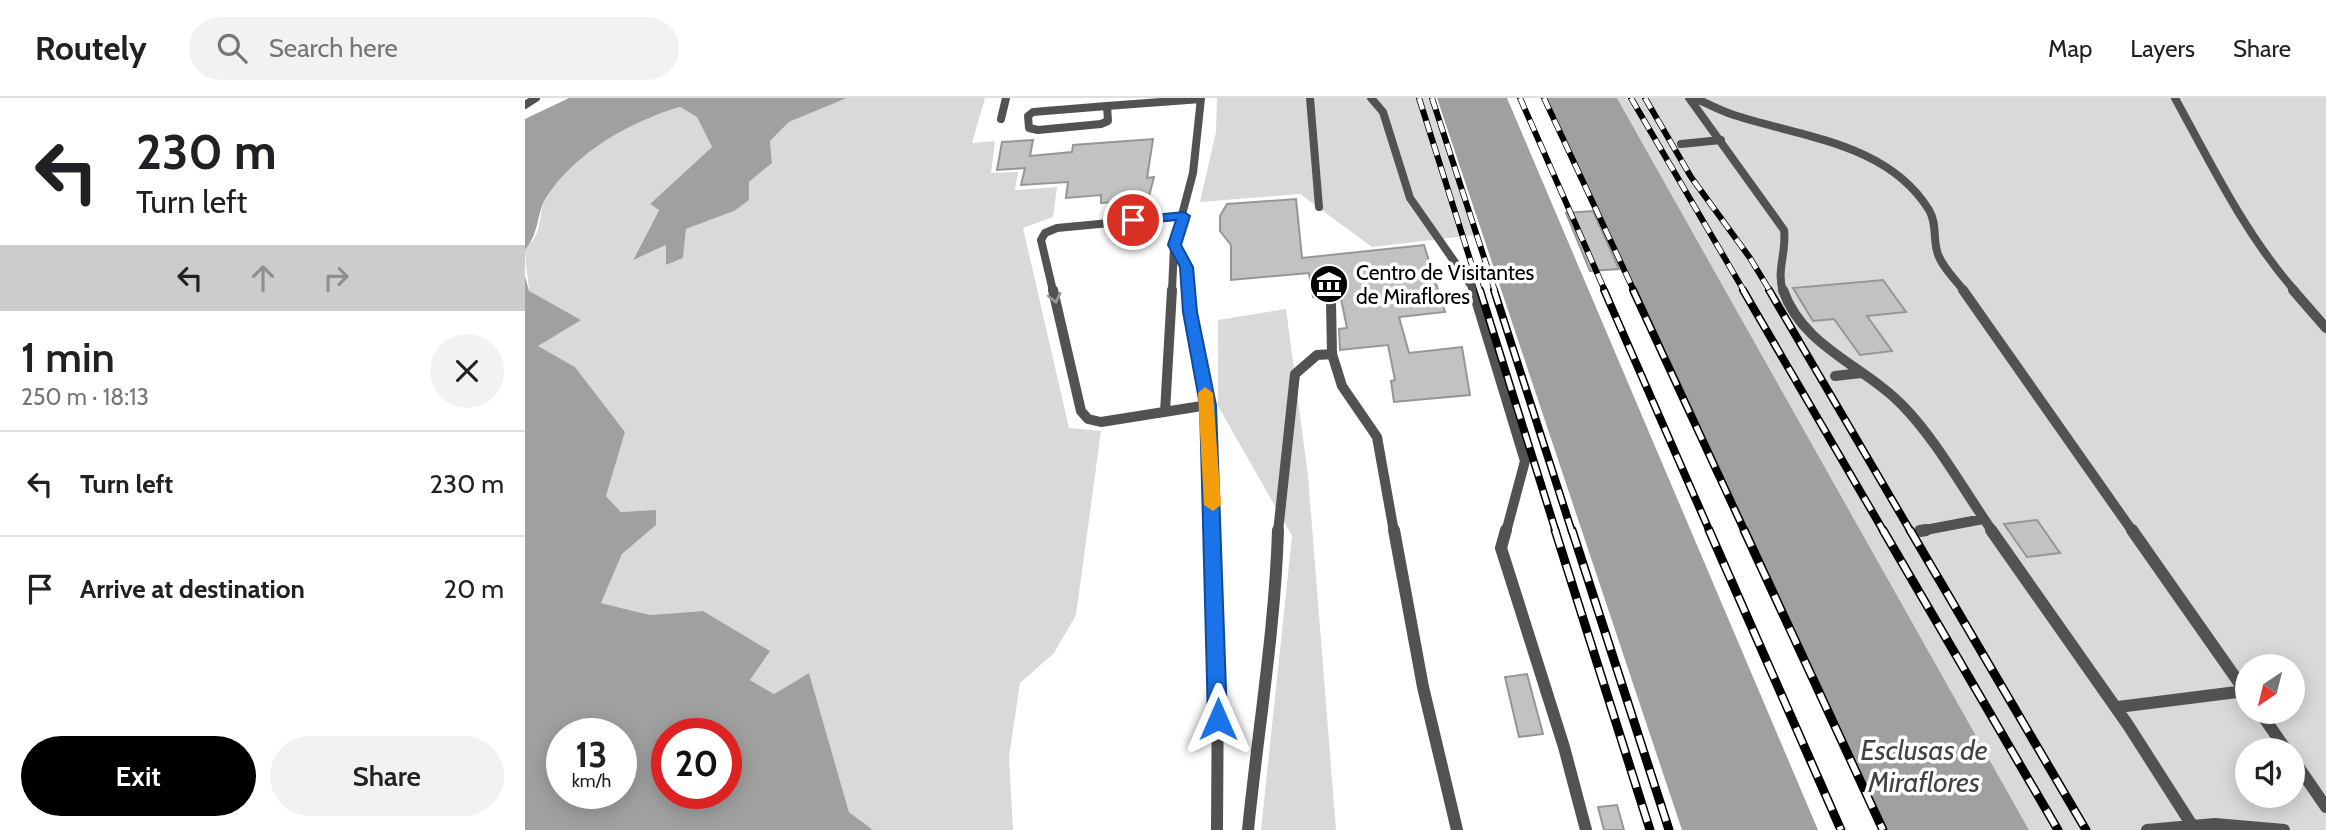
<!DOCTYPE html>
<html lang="en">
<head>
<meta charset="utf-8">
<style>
	:root { --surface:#fff; --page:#f2f2f2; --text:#202124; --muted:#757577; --line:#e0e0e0; --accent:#000 }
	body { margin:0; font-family:Cabin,sans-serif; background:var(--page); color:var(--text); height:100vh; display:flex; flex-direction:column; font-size:26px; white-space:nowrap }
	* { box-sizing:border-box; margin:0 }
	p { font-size:23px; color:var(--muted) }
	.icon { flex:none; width:38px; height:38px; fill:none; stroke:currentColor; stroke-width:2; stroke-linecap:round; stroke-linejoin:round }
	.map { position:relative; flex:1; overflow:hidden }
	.drawer { display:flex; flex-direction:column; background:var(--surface); width:525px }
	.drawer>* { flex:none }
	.hud { background:#fff; color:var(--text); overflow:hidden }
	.needle { width:46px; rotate:215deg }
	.buttons { position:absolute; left:1710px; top:556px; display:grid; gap:14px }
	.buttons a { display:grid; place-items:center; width:70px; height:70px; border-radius:50%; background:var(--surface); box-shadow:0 4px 18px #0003; font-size:35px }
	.speed { position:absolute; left:21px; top:620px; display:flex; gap:14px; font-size:35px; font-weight:700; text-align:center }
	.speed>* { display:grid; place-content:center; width:91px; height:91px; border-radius:50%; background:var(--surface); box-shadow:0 4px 18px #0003; line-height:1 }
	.speed small { font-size:18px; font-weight:400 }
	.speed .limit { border:10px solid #d22; background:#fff; color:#111 }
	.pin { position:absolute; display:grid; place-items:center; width:60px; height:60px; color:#fff; margin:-30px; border:4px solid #fff; border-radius:50%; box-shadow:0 2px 7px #0007 }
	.me { position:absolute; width:77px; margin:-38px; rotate:0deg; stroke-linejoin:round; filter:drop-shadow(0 0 5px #0008) }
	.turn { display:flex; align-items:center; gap:24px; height:147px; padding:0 21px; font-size:32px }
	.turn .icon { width:91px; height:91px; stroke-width:2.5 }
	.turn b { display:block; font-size:49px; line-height:60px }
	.lanes { display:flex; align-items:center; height:66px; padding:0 21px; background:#0003; justify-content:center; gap:35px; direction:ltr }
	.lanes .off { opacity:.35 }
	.round { display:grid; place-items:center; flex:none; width:74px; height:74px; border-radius:37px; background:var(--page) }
	.summary { display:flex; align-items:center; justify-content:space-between; height:119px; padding:0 21px }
	h1 { font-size:42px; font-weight:600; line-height:52px }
	.button { display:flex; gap:14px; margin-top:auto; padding:14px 21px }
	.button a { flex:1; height:80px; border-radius:42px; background:var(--accent); color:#fff; font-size:28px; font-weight:600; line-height:80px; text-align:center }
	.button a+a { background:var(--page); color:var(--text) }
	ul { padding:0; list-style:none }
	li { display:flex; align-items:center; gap:21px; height:105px; padding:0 21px; border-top:2px solid var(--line) }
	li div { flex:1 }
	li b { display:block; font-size:26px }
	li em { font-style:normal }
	header { display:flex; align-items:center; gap:42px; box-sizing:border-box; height:98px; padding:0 35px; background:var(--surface); border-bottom:2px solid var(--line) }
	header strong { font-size:33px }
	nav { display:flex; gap:38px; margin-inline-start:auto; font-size:24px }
	.search { width:490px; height:63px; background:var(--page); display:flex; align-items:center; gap:18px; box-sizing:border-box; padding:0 24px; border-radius:38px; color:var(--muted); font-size:26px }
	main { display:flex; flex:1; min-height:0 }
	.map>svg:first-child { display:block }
	.green { fill:#d9d9d9; fill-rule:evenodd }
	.water { fill:#a0a0a0; fill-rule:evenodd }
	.building { fill:#c2c2c2; stroke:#969696; stroke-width:2 }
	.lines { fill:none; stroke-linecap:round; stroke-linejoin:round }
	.lane-far2 { stroke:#525252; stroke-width:8 }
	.lane-far1 { stroke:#525252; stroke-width:10 }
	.lane { stroke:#525252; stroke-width:12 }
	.rail-far2-casing { stroke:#000; stroke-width:6 }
	.rail-far1-casing { stroke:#000; stroke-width:8 }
	.rail-casing { stroke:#000; stroke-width:9 }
	.rail-far2 { stroke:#fff; stroke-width:4.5; stroke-dasharray:12; stroke-linecap:butt }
	.rail-far1 { stroke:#fff; stroke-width:5; stroke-dasharray:15; stroke-linecap:butt }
	.rail { stroke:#fff; stroke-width:6; stroke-dasharray:18; stroke-linecap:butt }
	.oneway { stroke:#979797 }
	.route { fill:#1a73e8; stroke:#114b97; stroke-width:2 }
	.slow { fill:#f59e0b }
	.labels { text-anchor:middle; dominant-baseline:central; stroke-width:7; stroke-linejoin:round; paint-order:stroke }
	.poi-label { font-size:21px; fill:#000; stroke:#fff; text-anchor:start }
	.near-water-label { font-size:28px; font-style:italic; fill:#414141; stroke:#fff }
</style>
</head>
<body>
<header>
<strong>Routely</strong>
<div class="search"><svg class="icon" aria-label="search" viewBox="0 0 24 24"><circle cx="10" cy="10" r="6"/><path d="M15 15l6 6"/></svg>Search here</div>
<nav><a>Map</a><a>Layers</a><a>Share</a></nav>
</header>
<main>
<section class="drawer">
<div class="hud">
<div class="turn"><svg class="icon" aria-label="left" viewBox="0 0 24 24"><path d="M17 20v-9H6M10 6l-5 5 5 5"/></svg><div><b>230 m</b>Turn left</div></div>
<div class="lanes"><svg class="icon" aria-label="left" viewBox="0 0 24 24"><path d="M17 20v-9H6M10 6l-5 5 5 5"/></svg><svg class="icon off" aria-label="ahead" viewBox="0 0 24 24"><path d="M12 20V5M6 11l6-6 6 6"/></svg><svg class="icon off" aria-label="right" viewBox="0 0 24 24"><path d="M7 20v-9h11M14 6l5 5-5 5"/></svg></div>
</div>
<div class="summary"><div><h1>1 min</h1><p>250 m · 18:13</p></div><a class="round"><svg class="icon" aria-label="close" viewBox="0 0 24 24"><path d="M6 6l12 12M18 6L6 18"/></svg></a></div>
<ul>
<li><svg class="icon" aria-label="left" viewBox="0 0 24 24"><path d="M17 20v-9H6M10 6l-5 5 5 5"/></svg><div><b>Turn left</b></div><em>230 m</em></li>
<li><svg class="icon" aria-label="arrive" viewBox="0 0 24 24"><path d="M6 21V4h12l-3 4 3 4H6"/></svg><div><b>Arrive at destination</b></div><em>20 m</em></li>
</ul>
<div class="button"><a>Exit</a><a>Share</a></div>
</section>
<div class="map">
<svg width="1801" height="732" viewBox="0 0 1801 732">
	<rect width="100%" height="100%" fill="#fff"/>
	<!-- green -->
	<path class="green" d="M322 0H460L447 45 470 43 466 75 493 74 490 92 532 89 528 119 498 130 544 330 576 333 551 517 529 555 495 585 484 659 488 732H348L324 714 284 575 249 596 225 582 244 553 178 513 125 517 76 505 97 456 131 427V413L96 414 81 398 100 334 50 269 12 248C9 228 0 166 0 151 2 147 8 143 10 139 17 127 14 109 22 97 55 51 102 25 155 9L172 19 187 49 125 106 134 111 108 161 142 147 141 167 158 160 161 131 209 113 224 84 247 65 245 43 264 24Z
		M692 0H908L950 137 847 149 775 96 675 104 691 34Z
		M1092 0H1801V732H1504ZM1722 569H1768V614H1722ZM1722 653H1768V698H1722Z
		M761 211 783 378 811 732H736L767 438 693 308V222Z"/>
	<!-- water -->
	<path class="water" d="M44 0H322L264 24 245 43 247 65 224 84V102L209 113 161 131 158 160 141 167V147L108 162 134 112 125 106 187 49 172 19 155 9C106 23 51 54 22 98 11 114 16 132 0 152V21Z
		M912 0H982L1293 732H1157Z
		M1022 0H1092L1504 732H1362Z
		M0 178 4 193 56 222 13 248 50 269 100 334 81 398 96 414 131 412V427L97 456 76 505 125 517 178 513 245 553 225 582 249 596 284 575 324 714 348 732H0ZM96 635V695H37V635ZM142 635H201V695H142Z"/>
	<!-- building -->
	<path class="building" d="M628 41 622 80 629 79 623 102 576 105V97L541 100 543 84 496 87 500 70 472 72 477 44 508 42 505 58 547 54 548 47Z
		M771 101 777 160 899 147 920 214 874 219 884 255 937 249 945 297 869 304 866 283 870 282 863 247 815 252 814 231 822 230 815 196 788 199 784 175 706 182V147L695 133V118L702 106Z
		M1068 113 1094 171 1065 173 1041 115Z
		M1358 182 1381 214 1342 218 1367 253 1335 257 1309 221 1288 223 1268 190Z
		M1512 422 1535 455 1502 459 1479 426Z
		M1002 576 1018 636 994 639 980 579Z
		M1092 707 1099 732H1079L1073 709Z"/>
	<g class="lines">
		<!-- lane-far2 -->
		<path class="lane-far2" d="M785 0 794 109
			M846 0 858 14 885 100 950 193
			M1164 0 1259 132C1262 153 1251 173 1258 193
			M1170 0C1183 6 1196 13 1209 17 1276 39 1363 45 1404 112 1412 125 1408 139 1412 153 1415 167 1431 182 1439 193
			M1650 0C1686 66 1720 136 1770 193
			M0 7 11 0
			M582 8 583 23 576 26 513 32 504 30 503 18 508 14Z
			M582 8 676 1
			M476 21 481 0
			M1156 46 1196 42
			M528 193 516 142 520 135 532 130 659 118
			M647 193 649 149
			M663 193 661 168 649 147 668 75 676 0"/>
		<!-- lane-far1 -->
		<path class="lane-far1" d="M528 192 556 313 563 321 576 324 683 307
			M663 192 683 307 688 434
			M948 192 1000 363 981 434
			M1258 192C1278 250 1341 268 1380 310 1414 346 1439 393 1468 434
			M1438 192 1608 434
			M1768 192 1801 230
			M806 204 807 256 817 288 852 339 869 434
			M1310 278 1336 275
			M640 314 647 192
			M1395 433 1458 421
			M753 434 770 276 792 257 807 256"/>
		<!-- lane -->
		<path class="lane" d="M688 432 693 567 692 732
			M869 432 898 589 932 732
			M981 432 976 450 1039 649 1061 732
			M1466 432 1603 627 1670 732
			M1607 432 1722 596
			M1395 433 1401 432
			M1593 609 1720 593
			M1735 614 1762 653
			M1768 661 1801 709
			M723 732C733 632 750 532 753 432
			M1622 732 1690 726 1759 732"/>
		<!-- rail-far2 casing -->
		<g class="rail-far2-casing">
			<path id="rail-far2" d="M894 0 955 193
				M907 0 970 193
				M995 0 1080 193
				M1019 0 1109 193
				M1106 0 1219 193
				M1120 0 1166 79 1225 160 1245 193"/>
		</g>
		<!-- rail-far1 casing -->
		<g class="rail-far1-casing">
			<path id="rail-far1" d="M955 192 1031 434
				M969 192 1047 434
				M1079 192 1185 434
				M1108 192 1220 434
				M1218 192 1359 434
				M1244 192 1386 434"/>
		</g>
		<!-- rail casing -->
		<g class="rail-casing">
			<path id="rail" d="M1030 432 1125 732
				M1047 432 1144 732
				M1184 432 1316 732
				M1219 432 1358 732
				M1358 432 1533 732
				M1385 432 1561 732"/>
		</g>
		<!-- rail-far2 -->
		<use href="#rail-far2" class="rail-far2"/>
		<!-- rail-far1 -->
		<use href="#rail-far1" class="rail-far1"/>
		<!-- rail -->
		<use href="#rail" class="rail"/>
	</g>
	<!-- one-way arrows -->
	<defs><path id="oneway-chevron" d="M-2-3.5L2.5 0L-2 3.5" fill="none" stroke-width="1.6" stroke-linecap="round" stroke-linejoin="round" transform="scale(1.75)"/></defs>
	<use class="oneway" href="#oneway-chevron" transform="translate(530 200) rotate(77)"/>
	<!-- route -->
	<path class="route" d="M659 114 665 118 656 147 668 169 672 214 691 307 702 621 700 628 693 630 686 628 683 621 675 307 658 214 655 169 643 147 651 122 608 126 602 122 608 119Z"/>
	<!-- slow -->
	<path class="slow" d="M680 289 688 295 696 407 688 413 679 407 673 295Z"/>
	<!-- icons -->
	<defs>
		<g id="museum-disc" transform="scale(2.0125)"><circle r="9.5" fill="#000" stroke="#fff"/><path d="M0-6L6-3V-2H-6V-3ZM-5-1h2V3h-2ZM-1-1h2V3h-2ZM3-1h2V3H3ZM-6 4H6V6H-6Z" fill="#fff"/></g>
	</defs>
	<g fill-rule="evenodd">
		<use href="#museum-disc" x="804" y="186"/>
	</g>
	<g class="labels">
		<!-- poi labels -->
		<g class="poi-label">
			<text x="831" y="174">Centro de Visitantes<tspan x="831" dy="24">de Miraflores</tspan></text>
		</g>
		<!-- near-water labels -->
		<g class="near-water-label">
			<text x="1399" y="652">Esclusas de<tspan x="1399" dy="32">Miraflores</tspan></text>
		</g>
	</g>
</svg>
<div class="buttons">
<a><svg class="needle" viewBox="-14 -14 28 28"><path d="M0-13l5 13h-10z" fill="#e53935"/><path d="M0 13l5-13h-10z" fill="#757577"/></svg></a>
<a><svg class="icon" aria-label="sound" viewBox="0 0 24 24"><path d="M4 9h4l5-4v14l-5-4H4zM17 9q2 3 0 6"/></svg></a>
</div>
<div class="speed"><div>13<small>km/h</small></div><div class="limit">20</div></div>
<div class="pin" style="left:608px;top:122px;background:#d93025"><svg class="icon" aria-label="arrive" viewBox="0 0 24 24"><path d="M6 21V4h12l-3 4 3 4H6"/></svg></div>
<svg class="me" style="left:693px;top:621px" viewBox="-20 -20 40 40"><path d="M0-17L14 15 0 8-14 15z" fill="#1a73e8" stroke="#fff" stroke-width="4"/></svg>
</div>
</main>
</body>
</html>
